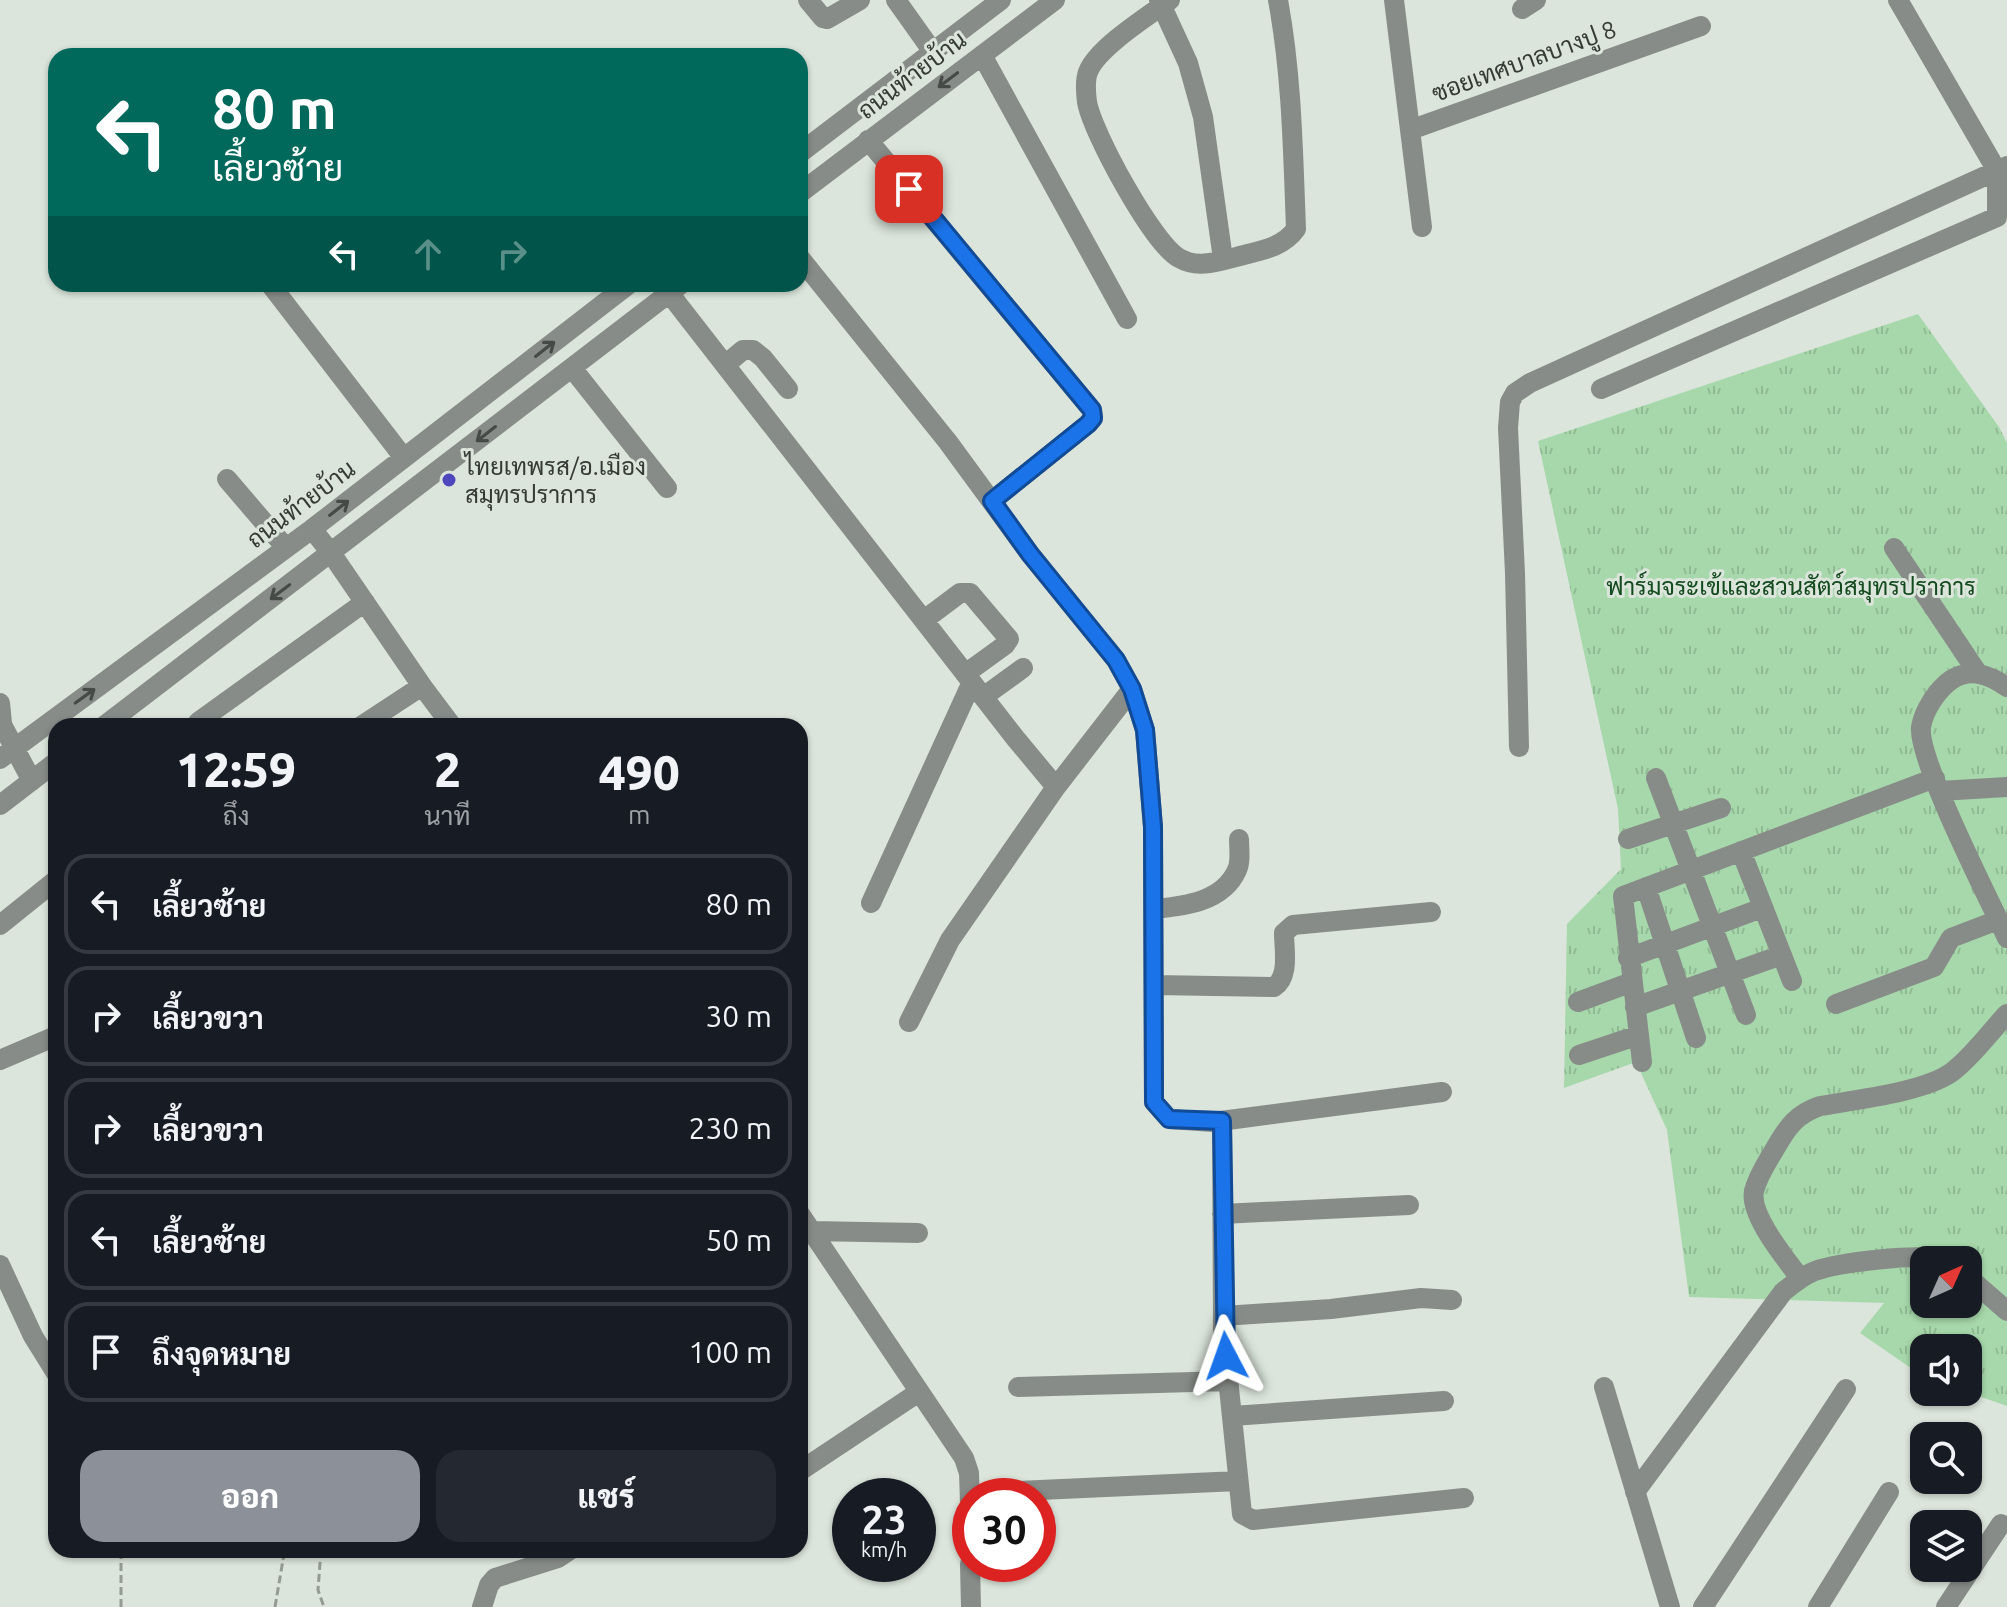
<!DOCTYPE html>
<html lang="th">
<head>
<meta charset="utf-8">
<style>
	:root { --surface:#171b24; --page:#242831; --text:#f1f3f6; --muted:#9ea1a6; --line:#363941; --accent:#8c9099 }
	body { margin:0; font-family:Ubuntu,Sarabun,sans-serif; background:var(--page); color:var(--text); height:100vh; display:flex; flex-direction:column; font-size:30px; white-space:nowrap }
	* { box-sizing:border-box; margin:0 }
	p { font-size:26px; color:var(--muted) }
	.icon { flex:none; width:44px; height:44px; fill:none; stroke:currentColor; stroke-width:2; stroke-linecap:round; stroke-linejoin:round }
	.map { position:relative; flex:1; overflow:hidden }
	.panel { position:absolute; left:48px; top:718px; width:760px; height:840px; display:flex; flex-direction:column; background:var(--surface); border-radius:24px; box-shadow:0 2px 6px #0004 }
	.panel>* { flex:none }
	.guide { position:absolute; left:48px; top:48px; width:760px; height:244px; border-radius:24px; box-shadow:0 2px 6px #0004; background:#00695c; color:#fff; overflow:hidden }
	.needle { width:52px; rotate:45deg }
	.controls { position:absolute; left:1910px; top:1246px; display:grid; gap:16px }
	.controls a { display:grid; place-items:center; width:72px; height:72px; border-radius:16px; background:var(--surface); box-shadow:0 2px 6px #0004; font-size:40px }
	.speed { position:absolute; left:832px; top:1478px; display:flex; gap:16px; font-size:40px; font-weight:700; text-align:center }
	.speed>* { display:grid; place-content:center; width:104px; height:104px; border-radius:50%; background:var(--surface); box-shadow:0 2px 6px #0004; line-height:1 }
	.speed small { font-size:20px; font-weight:400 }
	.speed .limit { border:12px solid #d22; background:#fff; color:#111 }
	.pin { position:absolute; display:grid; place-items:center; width:68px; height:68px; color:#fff; margin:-34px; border-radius:16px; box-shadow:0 4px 12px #0006 }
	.me { position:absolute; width:88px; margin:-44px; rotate:356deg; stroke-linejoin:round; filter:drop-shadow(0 0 6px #0008) }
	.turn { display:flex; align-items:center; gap:28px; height:168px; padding:0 32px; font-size:36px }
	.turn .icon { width:104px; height:104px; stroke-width:2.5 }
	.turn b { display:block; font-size:56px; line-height:68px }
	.lanes { display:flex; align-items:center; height:76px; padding:0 32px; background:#0003; justify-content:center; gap:40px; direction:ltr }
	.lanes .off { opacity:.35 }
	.eta { display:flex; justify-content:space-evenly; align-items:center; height:136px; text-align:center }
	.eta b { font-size:48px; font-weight:800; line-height:56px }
	.action { display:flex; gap:16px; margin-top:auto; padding:16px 32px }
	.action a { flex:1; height:92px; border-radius:24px; background:var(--accent); color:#fff; font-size:32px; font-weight:800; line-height:92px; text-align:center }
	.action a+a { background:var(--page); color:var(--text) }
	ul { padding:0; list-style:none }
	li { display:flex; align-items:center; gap:24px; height:100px; margin:0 16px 12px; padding:0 16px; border:4px solid var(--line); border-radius:24px }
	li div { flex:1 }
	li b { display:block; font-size:30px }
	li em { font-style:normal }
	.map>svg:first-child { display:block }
	.park { fill:url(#park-tufts); fill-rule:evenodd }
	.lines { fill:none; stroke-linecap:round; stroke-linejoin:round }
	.path { stroke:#939b93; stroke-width:3; stroke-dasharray:8 4; stroke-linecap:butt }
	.minor { stroke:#888c88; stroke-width:20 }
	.oneway { stroke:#464a46 }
	.route-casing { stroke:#114b97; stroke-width:20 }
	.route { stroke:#1a73e8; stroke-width:14 }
	.poi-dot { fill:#4d46bd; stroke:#dbe5db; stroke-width:3 }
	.labels { text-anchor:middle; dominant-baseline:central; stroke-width:6; stroke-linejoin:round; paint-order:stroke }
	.street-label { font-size:24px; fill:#363a36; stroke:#dbe5db }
	.poi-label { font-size:24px; fill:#363a36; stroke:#dbe5db; text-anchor:start }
	.park-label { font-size:24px; fill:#134a1e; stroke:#dbe5db }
</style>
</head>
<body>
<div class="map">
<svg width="2007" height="1607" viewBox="0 0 2007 1607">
	<defs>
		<pattern id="park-tufts" width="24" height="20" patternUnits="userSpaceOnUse" patternTransform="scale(2)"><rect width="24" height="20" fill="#a7d8ab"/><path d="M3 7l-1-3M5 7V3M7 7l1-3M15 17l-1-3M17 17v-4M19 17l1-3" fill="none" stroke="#90ba94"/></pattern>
	</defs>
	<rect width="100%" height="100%" fill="#dbe5db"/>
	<!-- park -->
	<path class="park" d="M1918 314 1999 427 2007 443V1406L1967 1392 1968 1348H1924V1377L1860 1333 1884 1303 1689 1297 1667 1130 1636 1062 1564 1088 1567 924 1621 869 1618 809 1538 441ZM1924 1260H1968V1304H1924Z"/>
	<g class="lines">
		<!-- path -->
		<path class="path" d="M321 1550 318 1590 324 1607
			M121 1607V1550
			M275 1607 284 1554 310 1550"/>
		<!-- minor -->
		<path class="minor" d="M808 0 823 18 827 19 860 0
			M896 0 933 52
			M1159 0 1188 63 1203 117 1223 259
			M1170 0C1148 16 1097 48 1088 72 1085 80 1086 94 1087 102 1092 132 1153 244 1179 258 1199 270 1222 260 1244 255 1264 250 1284 246 1296 229 1293 152 1292 76 1278 0
			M1394 0 1422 227
			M1522 9 1536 0
			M982 55 1127 319
			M1410 130 1701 26
			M868 140 1092 410 1093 418 1088 424 992 501
			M800 153 1001 0
			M800 193 1055 0
			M800 258 948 442 1030 554 1116 660 1132 689 1145 730 1153 827 1154 1102 1169 1119 1213 1122 1442 1092
			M270 284 404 458
			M669 293 1016 739 1056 787
			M725 365 743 350H753L763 358 788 389
			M572 368 667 488
			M1601 389 1997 217V171L1898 0
			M227 479 286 548
			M312 529 331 553 422 686 361 726
			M1894 548 1977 672
			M924 620 960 593H970L1009 639 1005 645 965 674
			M422 686 452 726
			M2007 687C1990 675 1971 667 1951 680 1937 690 1924 710 1921 727 1917 759 1990 901 2007 938
			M983 697 1023 668
			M0 703 2 723
			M0 721 32 781
			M198 722 365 602
			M104 726 681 284
			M1519 747 1515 573 1508 428 1510 402 1515 393 1530 383 2007 166
			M0 759 312 529 629 284
			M1656 778 1746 1015
			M1940 791 2007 787
			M0 805 56 762
			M1628 839 1721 808
			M1741 851 1792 981
			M1646 887 1696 1038
			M871 903 972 682
			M1155 909C1184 906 1223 902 1237 870 1241 862 1239 848 1239 839
			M0 925 56 880
			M1628 958 1762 908
			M1156 985 1274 987C1290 977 1284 949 1284 933L1293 925 1431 912
			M1578 1002 1632 982
			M1836 1004 1934 967 1951 938 1998 920
			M1635 1007 1782 955
			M909 1022 950 940 1056 787 1132 689
			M1579 1055 1639 1035
			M0 1060 56 1036
			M1642 1062 1623 896 1935 778
			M1222 1121 1223 1330 1242 1514 1253 1520 1464 1498
			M800 1214 964 1458 969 1473 970 1503
			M1222 1214 1409 1205
			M812 1231 918 1233
			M0 1265 33 1336 56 1373
			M1968 1277 2007 1311
			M1800 1278C1786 1259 1749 1215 1754 1191 1758 1175 1768 1161 1776 1147 1788 1126 1797 1114 1820 1106 1854 1100 1925 1092 1952 1072 1973 1056 1989 1033 2007 1014
			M1223 1316 1331 1309 1421 1298 1452 1300
			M1018 1387 1228 1381
			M1604 1387 1670 1607
			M1232 1416 1444 1401
			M800 1471 919 1392
			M1018 1491 1238 1481
			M1635 1492 1783 1292C1793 1284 1802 1276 1815 1271 1837 1263 1921 1252 1941 1260
			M970 1564 971 1607
			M482 1607 489 1585 495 1578 558 1558 570 1550
			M1703 1607 1846 1389
			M1818 1607 1889 1492
			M1946 1607 2001 1524"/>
	</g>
	<!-- one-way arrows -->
	<defs><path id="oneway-shaft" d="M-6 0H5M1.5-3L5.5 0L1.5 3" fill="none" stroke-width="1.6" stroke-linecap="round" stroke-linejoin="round" transform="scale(2)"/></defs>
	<g class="oneway">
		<use href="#oneway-shaft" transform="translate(948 80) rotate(143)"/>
		<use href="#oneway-shaft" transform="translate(545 349) rotate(-38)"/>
		<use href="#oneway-shaft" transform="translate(486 434) rotate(142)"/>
		<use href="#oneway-shaft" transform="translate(339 508) rotate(-38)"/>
		<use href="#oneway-shaft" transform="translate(280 592) rotate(143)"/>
		<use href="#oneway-shaft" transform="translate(85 696) rotate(-36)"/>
	</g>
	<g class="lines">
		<!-- route casing -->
		<g class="route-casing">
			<path id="route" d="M909 189 1092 410 1093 418 1088 424 992 501 1030 554 1116 660 1132 689 1145 730 1153 827 1154 1102 1169 1119 1222 1121 1226 1356"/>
		</g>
		<!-- route -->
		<use href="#route" class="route"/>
	</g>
	<!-- markers -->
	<circle class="poi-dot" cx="449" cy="480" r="8"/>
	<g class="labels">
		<!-- street labels -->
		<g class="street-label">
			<text transform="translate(1524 61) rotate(-20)">ซอยเทศบาลบางปู 8</text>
			<text transform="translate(912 75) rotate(-37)">ถนนท้ายบ้าน</text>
			<text transform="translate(301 504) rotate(-37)">ถนนท้ายบ้าน</text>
		</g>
		<!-- poi labels -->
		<g class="poi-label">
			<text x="465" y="466">ไทยเทพรส/อ.เมือง<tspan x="465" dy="28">สมุทรปราการ</tspan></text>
		</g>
		<!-- park labels -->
		<g class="park-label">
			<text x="1791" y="586">ฟาร์มจระเข้และสวนสัตว์สมุทรปราการ</text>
		</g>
	</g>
</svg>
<div class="controls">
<a><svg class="needle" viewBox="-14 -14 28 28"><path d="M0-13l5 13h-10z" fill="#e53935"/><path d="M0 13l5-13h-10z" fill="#9ea1a6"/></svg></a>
<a><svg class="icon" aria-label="sound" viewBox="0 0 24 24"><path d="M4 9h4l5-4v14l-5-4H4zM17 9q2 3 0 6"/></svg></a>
<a><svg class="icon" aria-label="search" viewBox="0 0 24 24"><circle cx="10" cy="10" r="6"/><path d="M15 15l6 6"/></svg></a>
<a><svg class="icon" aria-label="layers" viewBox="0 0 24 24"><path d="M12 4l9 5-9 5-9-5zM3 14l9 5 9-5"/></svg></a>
</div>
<div class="speed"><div>23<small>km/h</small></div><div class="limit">30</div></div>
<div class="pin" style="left:909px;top:189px;background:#d93025"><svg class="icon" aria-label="arrive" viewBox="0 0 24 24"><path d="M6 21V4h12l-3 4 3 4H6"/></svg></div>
<svg class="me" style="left:1226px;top:1356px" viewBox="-20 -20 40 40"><path d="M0-17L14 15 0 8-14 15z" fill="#1a73e8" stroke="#fff" stroke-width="4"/></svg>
<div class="guide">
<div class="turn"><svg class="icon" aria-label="left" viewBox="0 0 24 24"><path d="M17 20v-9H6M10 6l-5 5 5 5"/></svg><div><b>80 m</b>เลี้ยวซ้าย</div></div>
<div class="lanes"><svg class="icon" aria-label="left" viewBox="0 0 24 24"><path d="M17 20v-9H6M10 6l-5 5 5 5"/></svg><svg class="icon off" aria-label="ahead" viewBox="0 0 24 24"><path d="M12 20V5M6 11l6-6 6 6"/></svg><svg class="icon off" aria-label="right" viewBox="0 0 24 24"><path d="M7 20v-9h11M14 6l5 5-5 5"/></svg></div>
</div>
<section class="panel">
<div class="eta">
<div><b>12:59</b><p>ถึง</p></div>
<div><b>2</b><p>นาที</p></div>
<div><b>490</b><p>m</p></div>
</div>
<ul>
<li><svg class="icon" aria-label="left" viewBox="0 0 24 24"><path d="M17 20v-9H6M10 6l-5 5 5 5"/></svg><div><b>เลี้ยวซ้าย</b></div><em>80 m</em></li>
<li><svg class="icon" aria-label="right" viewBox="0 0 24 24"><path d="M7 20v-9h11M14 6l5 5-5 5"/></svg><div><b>เลี้ยวขวา</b></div><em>30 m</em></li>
<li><svg class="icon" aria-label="right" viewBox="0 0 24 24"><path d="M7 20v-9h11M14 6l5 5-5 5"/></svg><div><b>เลี้ยวขวา</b></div><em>230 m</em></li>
<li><svg class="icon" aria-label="left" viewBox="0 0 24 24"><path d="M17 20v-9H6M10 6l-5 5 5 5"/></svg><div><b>เลี้ยวซ้าย</b></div><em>50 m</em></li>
<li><svg class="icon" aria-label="arrive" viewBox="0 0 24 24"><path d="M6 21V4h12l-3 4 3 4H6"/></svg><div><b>ถึงจุดหมาย</b></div><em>100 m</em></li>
</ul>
<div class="action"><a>ออก</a><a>แชร์</a></div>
</section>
</div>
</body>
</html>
